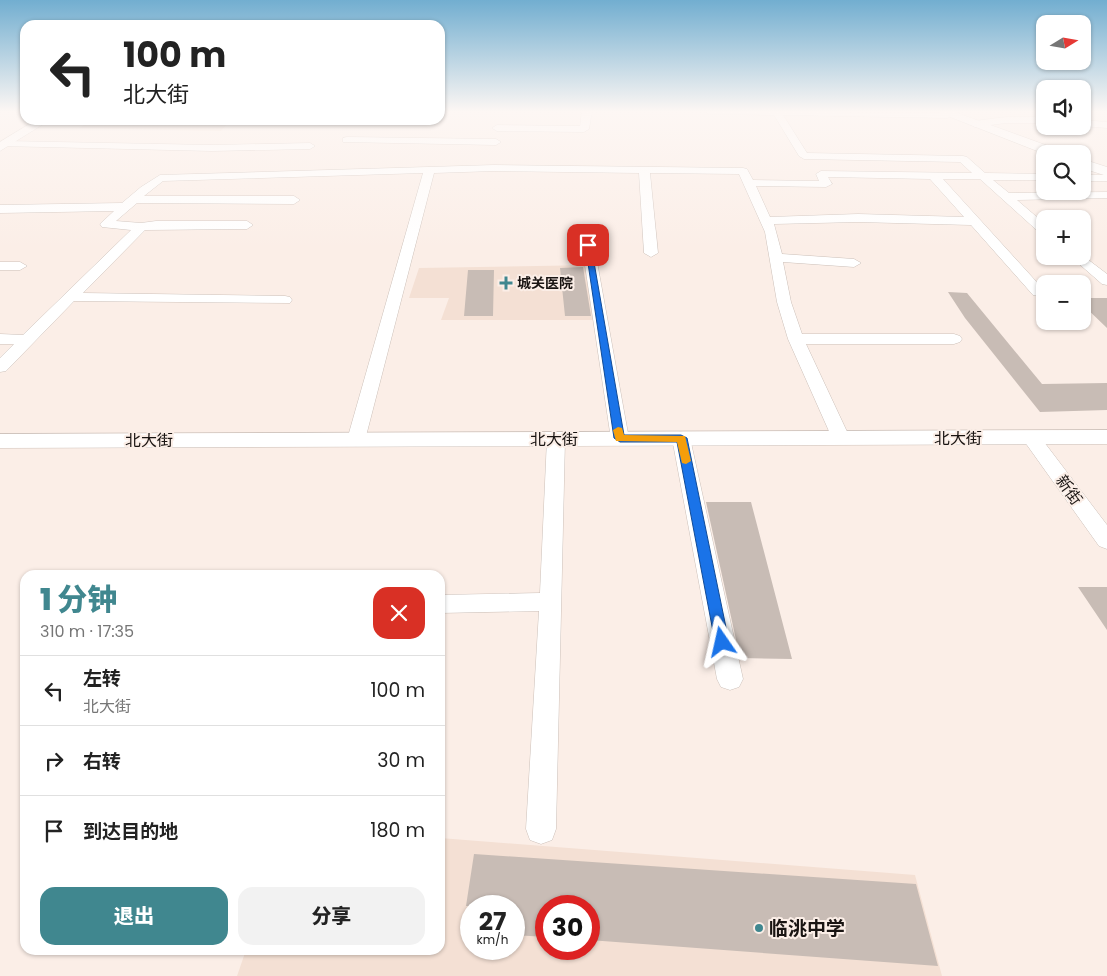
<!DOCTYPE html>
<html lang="zh">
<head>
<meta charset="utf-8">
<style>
	:root { --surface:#fff; --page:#f2f2f2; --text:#222; --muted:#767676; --line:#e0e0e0; --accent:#40878f }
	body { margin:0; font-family:Poppins,"Noto Sans SC",sans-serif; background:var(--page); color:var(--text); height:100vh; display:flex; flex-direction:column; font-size:19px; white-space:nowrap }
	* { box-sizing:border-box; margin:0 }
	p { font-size:16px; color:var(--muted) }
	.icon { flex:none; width:28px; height:28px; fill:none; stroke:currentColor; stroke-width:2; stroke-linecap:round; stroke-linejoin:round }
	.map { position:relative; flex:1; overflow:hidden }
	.details { position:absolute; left:20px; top:570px; width:425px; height:385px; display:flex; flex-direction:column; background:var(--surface); border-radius:15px; box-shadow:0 1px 4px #0004 }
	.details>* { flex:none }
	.top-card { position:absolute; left:20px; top:20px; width:425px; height:105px; border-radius:15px; box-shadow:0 1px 4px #0004; background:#fff; color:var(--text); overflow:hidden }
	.needle { width:32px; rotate:79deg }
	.controls { position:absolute; left:1036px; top:15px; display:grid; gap:10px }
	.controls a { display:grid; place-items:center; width:55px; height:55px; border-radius:10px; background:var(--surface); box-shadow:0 1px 4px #0004; font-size:25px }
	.speed { position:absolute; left:460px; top:895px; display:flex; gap:10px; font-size:25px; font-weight:700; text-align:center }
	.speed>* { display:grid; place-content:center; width:65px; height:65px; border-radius:50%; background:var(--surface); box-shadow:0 1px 4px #0004; line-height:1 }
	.speed small { font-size:12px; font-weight:400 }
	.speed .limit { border:8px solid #d22; background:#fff; color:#111 }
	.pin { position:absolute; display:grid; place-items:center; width:42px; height:42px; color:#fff; margin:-21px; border-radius:10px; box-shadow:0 2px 8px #0006 }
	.me { position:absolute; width:55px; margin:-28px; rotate:349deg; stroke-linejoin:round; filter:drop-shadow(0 0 4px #0008) }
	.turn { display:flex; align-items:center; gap:18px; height:105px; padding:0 20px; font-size:22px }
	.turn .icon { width:65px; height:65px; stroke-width:2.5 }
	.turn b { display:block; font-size:35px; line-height:42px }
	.round { display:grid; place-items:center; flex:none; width:52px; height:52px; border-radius:15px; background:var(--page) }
	.overview { display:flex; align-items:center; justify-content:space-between; height:85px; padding:0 20px }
	h1 { font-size:30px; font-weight:800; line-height:38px; color:var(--accent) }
	.cta { display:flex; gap:10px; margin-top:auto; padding:10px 20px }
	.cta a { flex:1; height:58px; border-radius:15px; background:var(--accent); color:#fff; font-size:20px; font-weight:800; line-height:58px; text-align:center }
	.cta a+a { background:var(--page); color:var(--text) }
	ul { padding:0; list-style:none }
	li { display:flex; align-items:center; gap:15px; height:70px; padding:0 20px; border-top:1px solid var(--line) }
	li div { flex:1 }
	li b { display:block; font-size:19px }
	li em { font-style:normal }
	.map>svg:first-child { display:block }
	.built { fill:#f4e0d4; fill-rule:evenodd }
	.building { fill:#c8bcb5 }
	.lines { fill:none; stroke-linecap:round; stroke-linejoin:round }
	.minor-casing { stroke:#ccc0b9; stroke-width:1 }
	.major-casing { stroke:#ccc0b9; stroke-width:1 }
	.minor { fill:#fff; fill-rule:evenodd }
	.major { fill:#fff; fill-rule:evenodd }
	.route { fill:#1a73e8; stroke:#114b97 }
	.slow { fill:#f59e0b }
	.poi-dot { fill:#40878f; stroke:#fbeee7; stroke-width:2 }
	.labels { text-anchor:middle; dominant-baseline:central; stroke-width:4; stroke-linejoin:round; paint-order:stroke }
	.far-poi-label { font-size:14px; font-weight:bold; fill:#191412; stroke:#fbeee7; text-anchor:start }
	.street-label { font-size:16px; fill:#191412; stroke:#fbeee7 }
	.near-poi-label { font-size:19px; font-weight:bold; fill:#191412; stroke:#fbeee7; text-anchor:start }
</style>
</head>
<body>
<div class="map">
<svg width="1107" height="976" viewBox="0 0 1107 976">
	<rect width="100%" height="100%" fill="#fbeee7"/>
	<!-- built -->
	<path class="built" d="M92 120H231L221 131 79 128Z
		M594 265 604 320H441L449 298H409L419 268Z
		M440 838 915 875 942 976H237L246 950H440ZM471 906H514V949H471ZM546 906H589V949H546Z"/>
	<!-- building -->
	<path class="building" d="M583 267 591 316H565L560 268Z
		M468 270H494L493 316H464Z
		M948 292 967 293 1042 384 1107 383V410L1040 412 965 318Z
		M1082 298H1107V328L1082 304Z
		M706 502H751L792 659 740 658Z
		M1078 587H1107V630Z
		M474 854 916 884 938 966 589 940V906H546V937L514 935V906H466Z"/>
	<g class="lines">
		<!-- minor casing -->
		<g class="minor-casing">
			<path id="minor" d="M582 111H592L589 129 584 132 497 131 492 128 497 125 580 126Z
				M705 111 945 113 950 116 948 118 783 115 807 153 963 156 967 157 985 173 1045 174V180H993L1009 193 1107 192V198L1017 200 1045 224V235L1041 234 980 179H943L1043 289 1045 292 1038 296 1033 295 971 225 858 222 774 224 782 254 854 259 861 263 854 267 783 262 791 302 802 334H954L960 336 962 339 960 342 954 344H806L850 438 848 442 841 444 834 442 832 438 788 339 777 302 765 232 739 174 650 173 658 253 651 257 644 253 639 173 494 171 434 173 365 440 363 444 356 446 349 444 347 440 423 173 163 181 144 196H294L300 200 294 204 137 203 116 221 141 223 156 221H247L253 225 247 229 145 230 83 293 285 296 290 297 292 300 290 303 74 301 6 371 0 372V358L14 344H0V334L23 335 131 230 102 227 100 224 114 211 0 213V205L122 203 141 187 160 175 494 165 743 168 747 169 753 180 819 181 816 174 821 171 972 173 960 162 804 159 799 156 774 115 709 114ZM828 177 930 179 964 217 858 214 770 217 756 186 826 187 832 184Z
				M1006 117H1045V123H1006L975 127 970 124 975 121Z
				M1082 120 1107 122V128L1082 126Z
				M347 137 496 139 501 142 496 145 343 142V138Z
				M5 141 212 145 310 143 315 146 310 149 212 151 1 146V142Z
				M1082 175H1107V181H1082Z
				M588 241 594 245 629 439 627 443 620 445 613 443 611 439 582 245Z
				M1082 255 1107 274V285L1102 284 1070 256H1082Z
				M0 262H20L27 266 20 270H0Z
				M681 432 688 434 690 438 743 679 739 687 730 690 721 687 717 679 672 438 674 434Z
				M1031 432 1038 434 1107 525V549L1099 546 1022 438 1024 434Z
				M556 433 563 435 565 439 556 829 552 840 541 844 530 840 526 829 539 611 440 613V595L540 593 547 439 549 435Z"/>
		</g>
		<!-- major casing -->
		<g class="major-casing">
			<path id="major" d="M935 111H952L1062 151 1063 154H1045Z
				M36 120H50L0 151V142Z
				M1082 159 1107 167V176L1082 168Z
				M1107 430V444L0 448V434Z"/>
		</g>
		<!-- minor -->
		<use href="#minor" class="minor"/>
		<!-- major -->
		<use href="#major" class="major"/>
	</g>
	<!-- sky -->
	<linearGradient id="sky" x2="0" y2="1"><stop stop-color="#72aed0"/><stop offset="0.45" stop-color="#fdf7f4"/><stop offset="1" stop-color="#fdf7f4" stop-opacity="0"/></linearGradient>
	<rect width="1107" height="248" fill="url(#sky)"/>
	<!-- route -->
	<path class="route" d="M585 243 591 245 624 435H681L687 438 729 642 727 646 722 648 717 646 715 642 677 442H620L614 438Z"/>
	<!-- slow -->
	<path class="slow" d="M618 427 622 428 624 435 685 436 691 461 686 464 682 463 677 442 616 441 613 430Z"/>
	<!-- markers -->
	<g class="poi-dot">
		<path d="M503.5 275.5h5v5h5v5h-5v5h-5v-5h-5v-5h5z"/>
		<circle cx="759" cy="928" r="5"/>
	</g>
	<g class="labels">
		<!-- far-poi labels -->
		<g class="far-poi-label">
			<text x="517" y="283">城关医院</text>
		</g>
		<!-- street labels -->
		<g class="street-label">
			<text x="958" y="438">北大街</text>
			<text x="554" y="439">北大街</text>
			<text x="149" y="440">北大街</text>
			<text transform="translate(1069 490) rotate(54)">新街</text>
		</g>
		<!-- near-poi labels -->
		<g class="near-poi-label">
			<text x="769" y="928">临洮中学</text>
		</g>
	</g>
</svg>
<div class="controls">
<a><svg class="needle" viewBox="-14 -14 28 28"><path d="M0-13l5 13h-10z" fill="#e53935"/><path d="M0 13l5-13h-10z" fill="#767676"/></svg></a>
<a><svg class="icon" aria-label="sound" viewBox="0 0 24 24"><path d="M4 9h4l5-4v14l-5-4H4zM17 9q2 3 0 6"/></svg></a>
<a><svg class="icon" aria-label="search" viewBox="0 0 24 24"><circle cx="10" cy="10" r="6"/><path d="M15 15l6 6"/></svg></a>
<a>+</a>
<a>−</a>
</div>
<div class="speed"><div>27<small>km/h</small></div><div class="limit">30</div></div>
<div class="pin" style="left:588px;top:245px;background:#d93025"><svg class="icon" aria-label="arrive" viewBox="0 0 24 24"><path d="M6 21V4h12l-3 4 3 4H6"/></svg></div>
<svg class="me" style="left:722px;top:642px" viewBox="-20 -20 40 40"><path d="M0-17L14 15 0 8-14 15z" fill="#1a73e8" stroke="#fff" stroke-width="4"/></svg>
<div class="top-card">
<div class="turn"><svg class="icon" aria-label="left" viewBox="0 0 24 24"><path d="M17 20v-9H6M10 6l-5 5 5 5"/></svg><div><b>100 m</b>北大街</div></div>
</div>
<section class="details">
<div class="overview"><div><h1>1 分钟</h1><p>310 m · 17:35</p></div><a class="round" style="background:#d93025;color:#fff"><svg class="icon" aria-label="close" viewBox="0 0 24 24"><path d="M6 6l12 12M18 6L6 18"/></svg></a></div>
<ul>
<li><svg class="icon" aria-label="left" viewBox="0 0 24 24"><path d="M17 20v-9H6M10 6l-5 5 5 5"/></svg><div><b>左转</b><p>北大街</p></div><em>100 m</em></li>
<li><svg class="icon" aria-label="right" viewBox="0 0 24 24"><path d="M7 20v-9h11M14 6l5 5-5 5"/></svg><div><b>右转</b></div><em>30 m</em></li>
<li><svg class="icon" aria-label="arrive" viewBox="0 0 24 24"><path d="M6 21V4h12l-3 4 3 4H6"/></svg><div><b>到达目的地</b></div><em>180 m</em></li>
</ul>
<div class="cta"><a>退出</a><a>分享</a></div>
</section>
</div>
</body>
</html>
